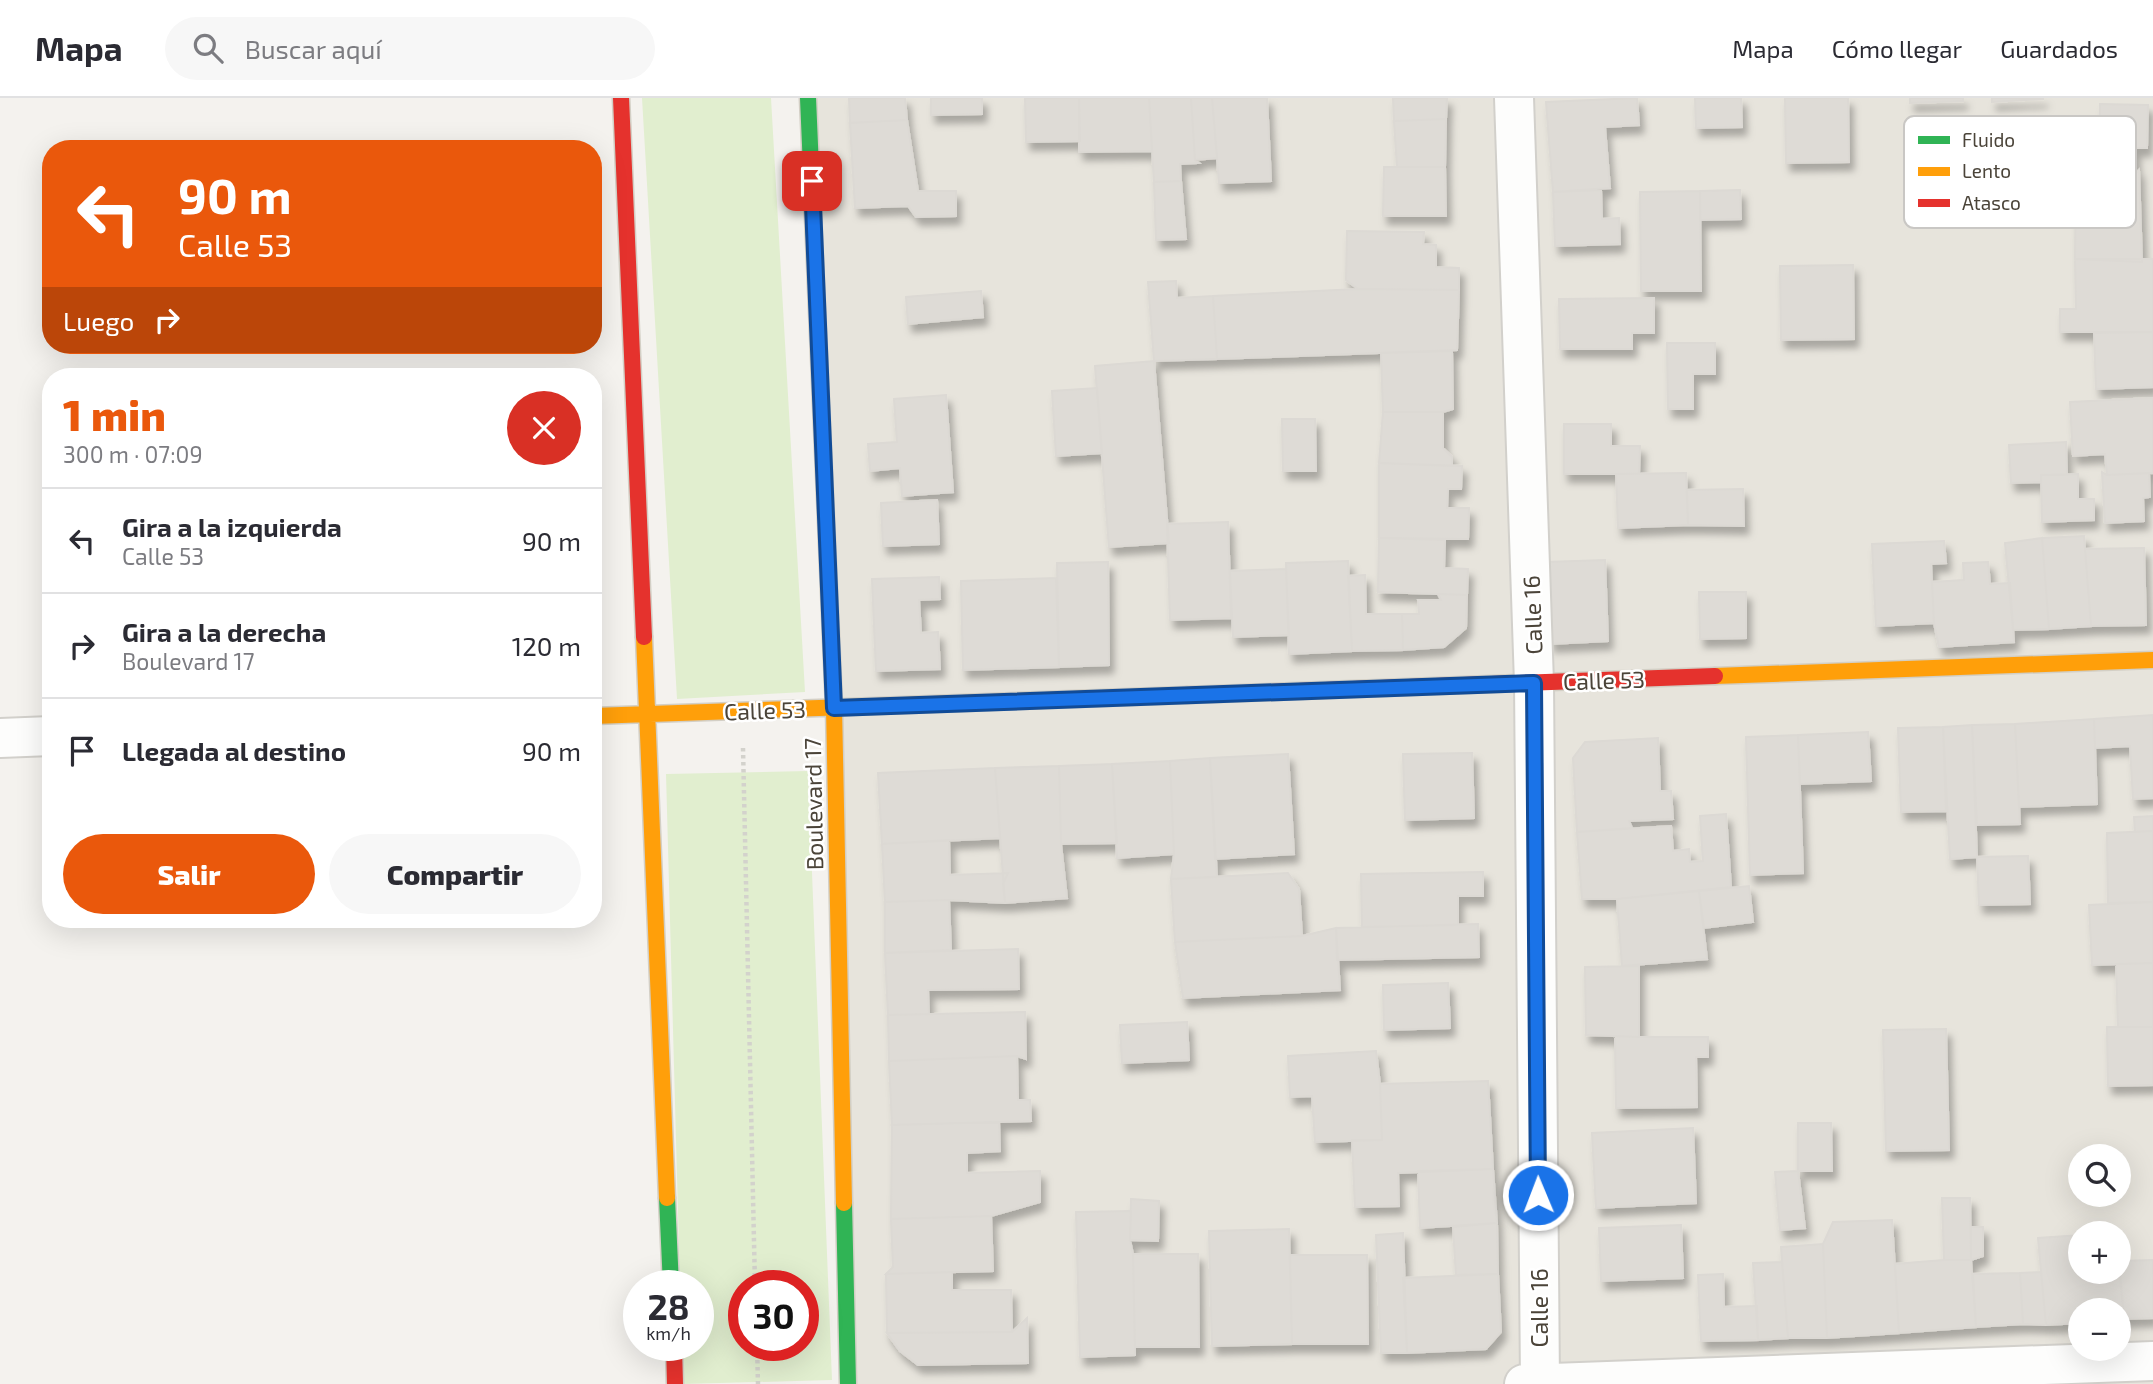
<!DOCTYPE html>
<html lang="es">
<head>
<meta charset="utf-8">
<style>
	:root { --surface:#fff; --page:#f7f7f7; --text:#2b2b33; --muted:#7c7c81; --line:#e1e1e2; --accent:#ea580c }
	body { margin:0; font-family:"Exo 2",sans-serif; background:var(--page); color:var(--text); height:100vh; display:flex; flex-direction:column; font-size:26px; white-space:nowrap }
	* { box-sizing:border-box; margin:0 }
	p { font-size:23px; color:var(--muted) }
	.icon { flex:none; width:38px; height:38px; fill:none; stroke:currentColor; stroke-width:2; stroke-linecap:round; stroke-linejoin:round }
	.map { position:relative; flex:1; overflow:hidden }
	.panel { position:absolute; left:42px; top:270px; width:560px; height:560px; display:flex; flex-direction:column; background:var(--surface); border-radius:28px; box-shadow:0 7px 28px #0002 }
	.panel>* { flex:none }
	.hud { position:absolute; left:42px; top:42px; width:560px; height:214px; border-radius:28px; box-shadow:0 7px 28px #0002; background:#ea580c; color:#fff; overflow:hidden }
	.fabs { position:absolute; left:2068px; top:1046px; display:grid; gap:14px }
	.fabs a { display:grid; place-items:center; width:63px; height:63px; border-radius:50%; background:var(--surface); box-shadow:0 7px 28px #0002; font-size:35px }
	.speed { position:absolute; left:623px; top:1172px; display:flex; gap:14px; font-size:35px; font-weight:700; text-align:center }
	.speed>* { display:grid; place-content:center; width:91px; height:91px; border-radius:50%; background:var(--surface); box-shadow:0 7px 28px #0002; line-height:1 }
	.speed small { font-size:18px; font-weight:400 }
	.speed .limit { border:10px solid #d22; background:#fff; color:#111 }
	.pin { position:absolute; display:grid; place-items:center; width:60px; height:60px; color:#fff; margin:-30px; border-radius:14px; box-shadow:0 4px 10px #0006 }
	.me { position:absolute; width:77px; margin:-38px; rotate:359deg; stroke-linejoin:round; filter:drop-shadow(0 0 5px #0008) }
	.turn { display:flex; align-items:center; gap:24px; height:147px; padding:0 21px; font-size:32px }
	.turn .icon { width:91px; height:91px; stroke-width:2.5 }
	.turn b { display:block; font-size:49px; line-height:60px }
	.then { display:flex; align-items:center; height:66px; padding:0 21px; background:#0003; gap:14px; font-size:26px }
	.round { display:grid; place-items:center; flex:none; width:74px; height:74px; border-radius:37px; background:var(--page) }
	.headline { display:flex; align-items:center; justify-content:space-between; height:119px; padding:0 21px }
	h1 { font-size:42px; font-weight:800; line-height:52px; color:var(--accent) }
	.button { display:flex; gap:14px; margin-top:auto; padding:14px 21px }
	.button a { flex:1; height:80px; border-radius:42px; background:var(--accent); color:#fff; font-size:28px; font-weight:800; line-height:80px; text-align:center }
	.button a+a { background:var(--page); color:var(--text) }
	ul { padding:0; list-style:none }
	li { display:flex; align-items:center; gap:21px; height:105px; padding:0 21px; border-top:2px solid var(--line) }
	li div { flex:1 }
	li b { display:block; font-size:26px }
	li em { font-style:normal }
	header { display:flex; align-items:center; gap:42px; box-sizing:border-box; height:98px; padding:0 35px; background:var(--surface); border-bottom:2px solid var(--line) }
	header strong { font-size:33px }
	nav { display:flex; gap:38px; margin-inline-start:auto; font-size:24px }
	.search { width:490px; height:63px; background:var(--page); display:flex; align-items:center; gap:18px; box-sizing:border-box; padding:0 24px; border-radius:38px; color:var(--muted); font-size:26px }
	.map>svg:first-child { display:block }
	.residential { fill:#e7e4dc; fill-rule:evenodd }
	.grass { fill:#e1eecf; fill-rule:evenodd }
	.building { fill:#dedbd6; stroke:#dcd9d4; stroke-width:2; filter:url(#shadow) }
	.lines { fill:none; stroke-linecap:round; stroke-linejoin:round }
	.street-casing { stroke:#d2d0cb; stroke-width:42 }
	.fast-casing { stroke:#d3cfc5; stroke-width:19 }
	.slow-casing { stroke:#d3cfc5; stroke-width:19 }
	.jam-casing { stroke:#d3cfc5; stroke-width:19 }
	.path { stroke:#d3d2cc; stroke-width:4.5; stroke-dasharray:3.5 3.5; stroke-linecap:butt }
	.street { stroke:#fdfdfc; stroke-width:38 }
	.fast { stroke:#30b455; stroke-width:16 }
	.slow { stroke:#ff9f0a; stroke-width:16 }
	.jam { stroke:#e5322d; stroke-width:16 }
	.route-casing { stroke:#114b97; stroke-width:18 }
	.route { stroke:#1a73e8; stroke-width:12 }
	.labels { text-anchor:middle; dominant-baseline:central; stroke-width:5; stroke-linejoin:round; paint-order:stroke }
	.street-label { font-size:23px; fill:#4b4439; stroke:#fff }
	.key { fill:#fff; stroke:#c9c7c4; stroke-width:2 }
	.key-label { font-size:19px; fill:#4b4439 }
</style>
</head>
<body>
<header>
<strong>Mapa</strong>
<div class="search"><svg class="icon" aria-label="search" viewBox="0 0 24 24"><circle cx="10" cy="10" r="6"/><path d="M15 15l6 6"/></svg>Buscar aquí</div>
<nav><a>Mapa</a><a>Cómo llegar</a><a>Guardados</a></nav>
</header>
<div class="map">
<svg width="2153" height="1286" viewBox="0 0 2153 1286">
	<defs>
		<filter id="shadow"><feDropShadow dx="4.5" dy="8" stdDeviation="3.5" flood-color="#0004"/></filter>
	</defs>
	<rect width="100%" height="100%" fill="#f4f2ee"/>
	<!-- residential -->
	<path class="residential" d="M808 0H2153V1286H848ZM2081 1059H2119V1097H2081ZM2081 1136H2119V1174H2081ZM2081 1213H2119V1251H2081Z"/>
	<!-- grass -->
	<path class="grass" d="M642 0H771L805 594 677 601Z
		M808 673 832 1282 683 1286 682 1248H698V1188H680L666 676ZM744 1188H803V1248H744Z"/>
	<!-- building -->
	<path class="building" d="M849 0H905L907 22 850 25Z
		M931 0H982V16L931 17Z
		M1025 0H1079L1080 43 1026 44Z
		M1079 0H1149L1152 53 1079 54Z
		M1149 0H1191L1195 62 1199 65 1180 66 1181 83 1154 84Z
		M1191 0H1212L1217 60 1195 62Z
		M1212 0H1267L1271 83 1219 85Z
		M1393 0H1447L1446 21 1394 23Z
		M1637 0 1639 27 1605 29 1610 90 1553 94 1546 4Z
		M1695 0H1741L1742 29 1696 30Z
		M1785 0H1848L1849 64 1786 65Z
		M1910 0H1963V3L1910 5Z
		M1992 0H2043V1L1992 4Z
		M2100 6 2148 7 2147 50H2099Z
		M1446 21 1445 69H1397L1394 23Z
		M907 22 918 93H956V118L916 119 908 108 855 110 850 25Z
		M2135 49 2136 75 2088 76 2087 50Z
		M1384 69H1445L1446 118H1383Z
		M2139 72 2142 164 2075 161 2076 77 2136 75Z
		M1181 83 1186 141 1156 142 1154 84Z
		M1601 92 1602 121 1619 120 1620 146 1555 148 1553 94Z
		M1740 92 1741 121 1700 122V93Z
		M1700 93 1701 193H1641L1640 94Z
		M1347 133 1424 134 1423 146 1436 147V169L1459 170V192L1358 191 1346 182Z
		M2075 161H2153V234H2060V211H2076Z
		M1853 167 1854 241 1781 242 1780 168Z
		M1176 183 1177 200 1213 198 1217 261 1154 263 1148 184Z
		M1358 191 1459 192 1457 252 1217 261 1213 198Z
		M981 193 983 219 908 226 906 199Z
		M1654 200V235H1632V251H1560L1559 201Z
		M2153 234V289L2096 291 2094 235Z
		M1667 245H1715V276H1693V311H1668Z
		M1452 253 1453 311 1443 314H1383L1381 255Z
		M1154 263 1169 445 1109 449 1095 268Z
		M1097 290 1102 355 1056 358 1052 293Z
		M946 297 953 394 902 398 900 370 870 373 868 346 897 344 894 301Z
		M2153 300V375L2107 377 2105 356 2073 358 2070 304Z
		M1383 314H1443V350L1452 359V368L1379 365Z
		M1282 321H1315L1316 373H1283Z
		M1564 326H1611V348H1640L1639 376H1564Z
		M2066 344 2067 377H2041V384L2011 385 2009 347Z
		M1379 365 1462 368 1461 391H1448L1447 410H1469L1468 441 1379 440Z
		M2102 374 2107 377 2149 375 2150 399 2143 400 2144 423 2105 425Z
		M1686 375 1688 427 1618 430 1616 376Z
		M2078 376V401H2094V422L2042 424 2041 377Z
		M1743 391 1744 428 1688 427 1687 392Z
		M937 402 939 446 883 448 881 405Z
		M1228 424 1231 520 1170 522 1167 426Z
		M2084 438 2091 528 2049 531 2042 440Z
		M1379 440 1445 442 1444 470 1468 471 1467 497 1378 494Z
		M2042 440 2049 531 2013 532 2005 445Z
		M1944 443 1946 465 1931 466 1934 525 1876 528 1872 446Z
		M2144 450 2146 527 2091 528 2085 451Z
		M1605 462 1608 543 1550 546 1546 464Z
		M1348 463 1352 553 1289 556 1286 465Z
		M1108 464 1109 567 1059 569 1057 465Z
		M1988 464 1990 486 2010 485 2014 544 1939 549 1934 525 1932 484 1964 482 1963 465Z
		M1286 471 1289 537 1233 539 1230 473Z
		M1365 477 1366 516H1402L1403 552 1352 553 1348 478Z
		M939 479 940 501 919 502 921 535 938 534 940 571 876 573 872 481Z
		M1056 480 1059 569 963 572 961 483Z
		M1699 494H1746V540L1700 541Z
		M1438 496 1467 497 1466 530 1444 549 1403 552 1402 516H1419L1418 502H1441Z
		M2153 617V700L2133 701 2130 648 2095 650 2094 621Z
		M2094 621 2097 706 2019 709 2015 626Z
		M2015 626 2020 726 1977 727 1972 627Z
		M1972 627 1977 759 1950 761 1943 629Z
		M1943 629 1946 713 1901 714 1898 630Z
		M1868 634 1871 683 1800 686 1798 637Z
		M1798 637 1803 775 1750 777 1746 639Z
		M1658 640 1660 693H1671L1673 721 1629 723 1632 730 1577 734 1573 660 1585 644Z
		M1472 655 1474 720 1405 722 1403 656Z
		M1288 656 1294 756 1215 761 1210 660Z
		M1210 660 1217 779 1171 781 1174 756 1170 663Z
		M1170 663 1174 756 1117 760 1112 666Z
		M1112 666 1117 745 1061 746 1059 668Z
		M1059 668 1061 746 1067 800 1005 805 995 670Z
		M995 670 1000 740 882 746 878 675Z
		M1726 716 1731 789 1617 801H1582L1577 734 1671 728 1673 753 1689 751 1690 764 1703 763 1700 718Z
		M2153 718V733L2135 734 2134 719Z
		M2153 733V804L2108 805 2107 735Z
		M949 742 950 777 1008 775 1003 786 1005 805 949 802 885 804 882 746Z
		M2028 758 2030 806 1979 807 1977 759Z
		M1483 774V798H1458V827L1362 829 1361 776Z
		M1288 775 1299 791 1302 838 1175 844 1171 781Z
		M1749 788 1753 824 1704 830 1699 793Z
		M1699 793 1707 861 1622 868 1617 801Z
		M949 802 951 852 885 855V804Z
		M2153 804V865L2092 867 2089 807Z
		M1478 826 1479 859 1337 862 1336 830Z
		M1336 830 1340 892 1183 900 1175 844 1302 838Z
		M1018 851 1019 891 928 892 929 917H888L885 855Z
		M2153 865V929H2118L2116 866Z
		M1639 868V939L1586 937 1585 869Z
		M1448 885 1450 930 1384 932 1383 887Z
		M1025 914 1026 961 1017 958 889 963 888 917Z
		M1187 924 1189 962 1122 965 1120 927Z
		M2107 929H2153V987L2108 988Z
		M1946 931 1949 1052 1886 1053 1883 932Z
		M1615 939H1708V959H1696L1697 1009 1616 1010Z
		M1376 953 1380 986 1382 1042 1315 1044 1312 998 1290 999 1288 958Z
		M1017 958 1018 1002H1030L1031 1023 892 1027 889 963Z
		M1488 983 1493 1071 1398 1075 1399 1108 1355 1109 1352 1042H1382L1380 986Z
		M999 1024 1000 1053 967 1055V1075L1040 1073V1104L991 1118 891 1121 892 1027Z
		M1798 1025H1831L1832 1073H1798Z
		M1693 1030 1696 1105 1596 1110 1592 1035Z
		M1493 1071 1497 1125 1420 1130 1418 1073Z
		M1798 1073 1805 1130 1780 1132 1775 1074Z
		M1942 1100H1970L1971 1162H1944Z
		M1131 1101 1159 1103 1158 1143 1130 1142Z
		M1131 1113 1130 1142 1133 1156 1135 1257 1080 1259 1076 1114Z
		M991 1118 993 1173 886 1176 893 1169 891 1121Z
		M1892 1122 1899 1235 1827 1240 1823 1146 1833 1124Z
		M1497 1125 1498 1176 1456 1177 1453 1129Z
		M1681 1127 1683 1180 1601 1183 1599 1130Z
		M1971 1129H1983V1158L1971 1162Z
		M1289 1131 1292 1246 1212 1248 1209 1133Z
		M1403 1135 1407 1255H1381L1376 1137Z
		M2081 1137V1174H2119V1168L2124 1221 2119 1222V1213H2081V1225L2046 1227 2038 1140Z
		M1823 1146 1827 1240H1788L1781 1149Z
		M1133 1156H1198L1199 1249H1135Z
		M1290 1157H1367L1368 1246H1292Z
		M1944 1162H1971L1976 1229 1899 1235 1895 1166Z
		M2153 1162V1220L2124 1221 2119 1163Z
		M1782 1164 1788 1240 1758 1242 1753 1165Z
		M952 1174V1192H1011L1012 1234 887 1235 886 1176Z
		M2041 1174 2046 1227 2023 1226 2020 1175Z
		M2020 1175 2023 1226 1976 1229 1973 1176Z
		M1498 1176 1501 1234 1486 1251 1407 1255 1403 1180Z
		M1723 1176 1724 1209 1757 1208 1758 1242 1701 1243 1698 1177Z
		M1027 1220 1028 1265 918 1267 900 1253 887 1235 1012 1234Z"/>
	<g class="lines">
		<!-- street casing -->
		<g class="street-casing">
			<path id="street" d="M1514 0 1534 585 1540 1286
				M0 640 51 638
				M1524 1286 2153 1263"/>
		</g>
		<!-- fast casing -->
		<g class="fast-casing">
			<path id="fast" d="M808 0 834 609
				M667 1100 671 1188
				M844 1105 848 1286"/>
		</g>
		<!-- slow casing -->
		<g class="slow-casing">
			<path id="slow" d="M644 539 667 1100
				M1715 578 2153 562
				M834 609 844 1105
				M593 618 1187 597"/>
		</g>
		<!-- jam casing -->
		<g class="jam-casing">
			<path id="jam" d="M621 0 644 539
				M1187 597 1715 578
				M674 1248 675 1286"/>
		</g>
		<!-- path -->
		<path class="path" d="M743 650 755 1188
			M757 1248 758 1286"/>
		<!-- street -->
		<use href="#street" class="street"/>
		<!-- fast -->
		<use href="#fast" class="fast"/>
		<!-- slow -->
		<use href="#slow" class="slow"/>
		<!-- jam -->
		<use href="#jam" class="jam"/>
	</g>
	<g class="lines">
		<!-- route casing -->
		<g class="route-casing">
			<path id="route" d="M812 83 834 610 1534 585 1538 1097"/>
		</g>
		<!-- route -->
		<use href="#route" class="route"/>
	</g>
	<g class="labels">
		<!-- street labels -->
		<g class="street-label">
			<text transform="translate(1532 517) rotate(-92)">Calle 16</text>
			<text transform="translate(1604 582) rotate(-2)">Calle 53</text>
			<text transform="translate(765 612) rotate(-2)">Calle 53</text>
			<text transform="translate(813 706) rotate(-91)">Boulevard 17</text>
			<text transform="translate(1539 1210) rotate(-90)">Calle 16</text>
		</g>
	</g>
	<!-- legend -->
	<rect x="1904" y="18" width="232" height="112" rx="10" class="key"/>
	<rect x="1918" y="38" width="32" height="8" fill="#30b455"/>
	<rect x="1918" y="69" width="32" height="9" fill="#ff9f0a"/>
	<rect x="1918" y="101" width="32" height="8" fill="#e5322d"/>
	<g class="key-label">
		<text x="1962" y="49">Fluido</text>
		<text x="1962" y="80">Lento</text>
		<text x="1962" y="112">Atasco</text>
	</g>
</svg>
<div class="fabs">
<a><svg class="icon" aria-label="search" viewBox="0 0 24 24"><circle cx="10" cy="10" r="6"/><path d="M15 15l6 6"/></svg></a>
<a>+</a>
<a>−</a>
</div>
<div class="speed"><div>28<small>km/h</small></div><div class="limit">30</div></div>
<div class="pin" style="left:812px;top:83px;background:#d93025"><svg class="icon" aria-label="arrive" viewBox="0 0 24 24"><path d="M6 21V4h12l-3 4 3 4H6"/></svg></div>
<svg class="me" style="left:1538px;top:1097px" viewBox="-20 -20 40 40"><circle r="17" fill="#1a73e8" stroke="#fff" stroke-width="3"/><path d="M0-11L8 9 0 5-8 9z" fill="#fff"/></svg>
<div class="hud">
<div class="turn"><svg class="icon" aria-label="left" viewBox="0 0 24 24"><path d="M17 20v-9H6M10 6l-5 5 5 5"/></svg><div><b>90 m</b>Calle 53</div></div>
<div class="then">Luego<svg class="icon" aria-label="right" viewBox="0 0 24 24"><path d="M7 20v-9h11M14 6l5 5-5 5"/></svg></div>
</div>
<section class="panel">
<div class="headline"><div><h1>1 min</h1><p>300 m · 07:09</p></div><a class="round" style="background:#d93025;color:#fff"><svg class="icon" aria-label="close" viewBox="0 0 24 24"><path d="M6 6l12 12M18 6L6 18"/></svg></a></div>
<ul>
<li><svg class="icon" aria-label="left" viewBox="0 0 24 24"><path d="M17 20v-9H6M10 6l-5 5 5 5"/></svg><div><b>Gira a la izquierda</b><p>Calle 53</p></div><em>90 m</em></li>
<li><svg class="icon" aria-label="right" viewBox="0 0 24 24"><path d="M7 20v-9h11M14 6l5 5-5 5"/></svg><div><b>Gira a la derecha</b><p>Boulevard 17</p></div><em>120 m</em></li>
<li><svg class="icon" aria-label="arrive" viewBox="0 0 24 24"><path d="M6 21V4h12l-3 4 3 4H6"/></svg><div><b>Llegada al destino</b></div><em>90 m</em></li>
</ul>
<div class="button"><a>Salir</a><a>Compartir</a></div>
</section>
</div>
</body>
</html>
